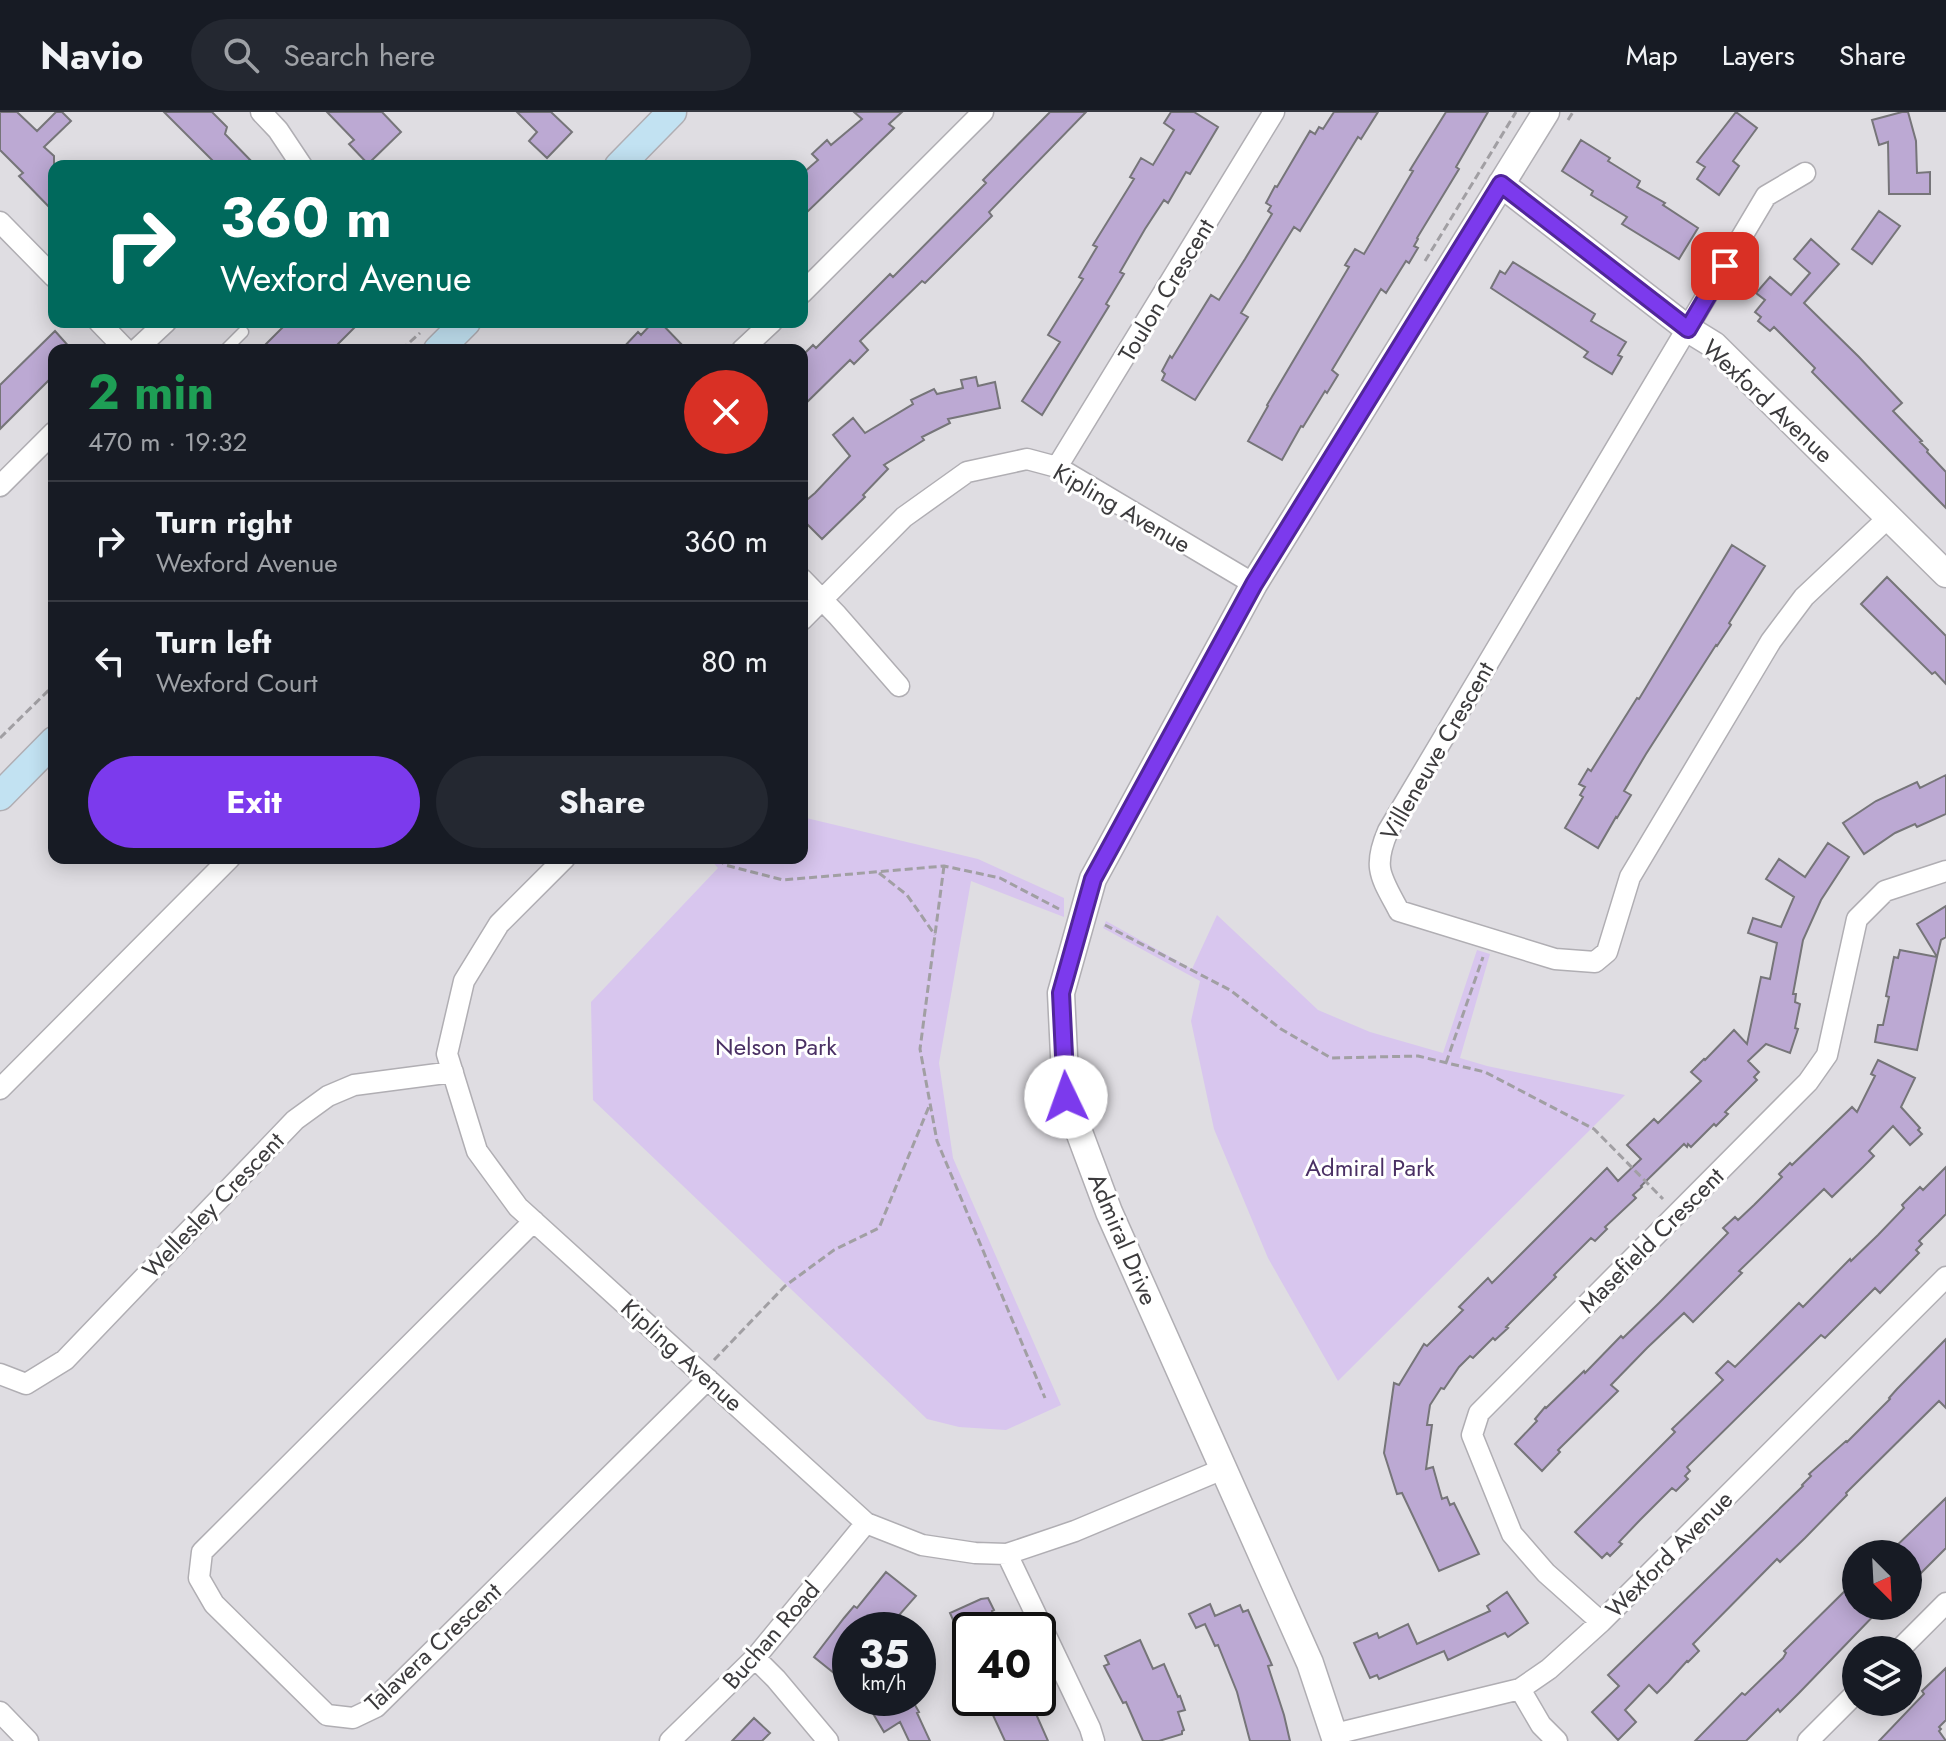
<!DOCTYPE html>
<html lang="en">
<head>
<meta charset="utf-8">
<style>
	:root { --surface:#171b24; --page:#242831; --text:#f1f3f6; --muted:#9ea1a6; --line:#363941; --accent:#7c3aed }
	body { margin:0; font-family:Jost,sans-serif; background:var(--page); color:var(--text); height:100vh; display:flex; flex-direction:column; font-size:30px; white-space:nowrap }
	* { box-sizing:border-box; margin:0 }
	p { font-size:26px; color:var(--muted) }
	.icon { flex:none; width:44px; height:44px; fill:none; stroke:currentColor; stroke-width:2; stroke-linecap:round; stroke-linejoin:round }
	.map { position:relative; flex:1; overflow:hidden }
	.panel { position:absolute; left:48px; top:232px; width:760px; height:520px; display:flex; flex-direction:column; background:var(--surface); border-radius:16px; box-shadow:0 4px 20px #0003 }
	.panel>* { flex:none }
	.top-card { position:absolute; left:48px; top:48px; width:760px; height:168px; border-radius:16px; box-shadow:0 4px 20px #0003; background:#00695c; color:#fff; overflow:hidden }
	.needle { width:52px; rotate:156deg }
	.tools { position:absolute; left:1842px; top:1428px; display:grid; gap:16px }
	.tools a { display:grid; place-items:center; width:80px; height:80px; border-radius:50%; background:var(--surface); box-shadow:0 4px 20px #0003; font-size:40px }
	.speed { position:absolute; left:832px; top:1500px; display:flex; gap:16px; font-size:40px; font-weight:700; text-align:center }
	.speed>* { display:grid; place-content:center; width:104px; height:104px; border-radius:50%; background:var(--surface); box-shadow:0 4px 20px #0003; line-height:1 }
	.speed small { font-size:20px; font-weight:400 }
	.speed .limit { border:4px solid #111; border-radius:12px; background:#fff; color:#111 }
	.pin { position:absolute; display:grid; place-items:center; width:68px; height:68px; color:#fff; margin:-34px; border-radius:16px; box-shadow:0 4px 12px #0006 }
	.me { position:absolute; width:88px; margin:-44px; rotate:357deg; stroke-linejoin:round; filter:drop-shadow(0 0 6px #0008) }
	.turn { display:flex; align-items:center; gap:28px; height:168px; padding:0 40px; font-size:36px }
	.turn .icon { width:104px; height:104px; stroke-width:2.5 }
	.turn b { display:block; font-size:56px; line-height:68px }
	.round { display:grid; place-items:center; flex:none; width:84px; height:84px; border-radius:42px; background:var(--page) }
	.headline { display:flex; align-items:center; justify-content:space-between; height:136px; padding:0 40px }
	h1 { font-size:48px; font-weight:700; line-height:60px; color:#1e9e55 }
	.action { display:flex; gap:16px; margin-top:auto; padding:16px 40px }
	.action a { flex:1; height:92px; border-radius:48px; background:var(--accent); color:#fff; font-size:32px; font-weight:700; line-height:92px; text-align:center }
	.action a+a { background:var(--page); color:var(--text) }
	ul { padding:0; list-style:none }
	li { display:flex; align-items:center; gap:24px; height:120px; padding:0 40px; border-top:2px solid var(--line) }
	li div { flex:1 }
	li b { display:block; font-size:30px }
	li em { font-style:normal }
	header { display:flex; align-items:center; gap:48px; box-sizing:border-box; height:112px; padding:0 40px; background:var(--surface); border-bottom:2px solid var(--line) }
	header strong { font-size:38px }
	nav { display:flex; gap:44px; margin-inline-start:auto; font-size:28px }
	.search { width:560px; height:72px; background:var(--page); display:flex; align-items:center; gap:20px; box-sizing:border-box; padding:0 28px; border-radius:44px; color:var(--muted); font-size:30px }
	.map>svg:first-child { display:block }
	.green { fill:#d8c6ee }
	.building { fill:#bca9d3; stroke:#767579; stroke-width:2 }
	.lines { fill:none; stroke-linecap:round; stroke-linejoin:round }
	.service-casing { stroke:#b0aeb3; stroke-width:13 }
	.minor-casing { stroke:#b0aeb3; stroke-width:23 }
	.tertiary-casing { stroke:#b0aeb3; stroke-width:29 }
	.secondary-casing { stroke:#b0aeb3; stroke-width:31 }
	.path { stroke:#a19fa3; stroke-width:3; stroke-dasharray:8 4; stroke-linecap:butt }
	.service { stroke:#fff; stroke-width:10 }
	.minor { stroke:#fff; stroke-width:20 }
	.tertiary { stroke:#fff; stroke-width:26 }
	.secondary { stroke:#c2e2f2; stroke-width:28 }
	.route-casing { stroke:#51269a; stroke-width:20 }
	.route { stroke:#7c3aed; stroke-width:14 }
	.labels { text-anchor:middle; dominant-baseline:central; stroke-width:6; stroke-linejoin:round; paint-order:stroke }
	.street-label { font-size:24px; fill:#3c3b3d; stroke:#fff }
	.park-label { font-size:24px; fill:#4a3064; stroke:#fff }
</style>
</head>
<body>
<header>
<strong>Navio</strong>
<div class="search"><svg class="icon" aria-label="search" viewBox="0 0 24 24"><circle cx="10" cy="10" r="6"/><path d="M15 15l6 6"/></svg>Search here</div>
<nav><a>Map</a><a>Layers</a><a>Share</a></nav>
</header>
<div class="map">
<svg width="1946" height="1629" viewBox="0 0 1946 1629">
	<rect width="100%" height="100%" fill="#dfdde2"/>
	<!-- green -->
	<path class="green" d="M802 705 978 747 1064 786V805L971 769 939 951 953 1046 1061 1293 1006 1318 959 1315 927 1307 593 988 591 890 718 756 709 746H802Z
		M1217 803 1318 898 1370 920 1443 941 1477 838 1490 842 1460 946 1487 954 1625 983 1338 1269 1268 1146 1214 1017 1191 909 1200 869 1103 816 1106 809 1192 857Z"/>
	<!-- building -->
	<path class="building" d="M0 0H17L37 19 56 0H62L71 9 44 35 54 44V100L19 64 23 61 0 38Z
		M164 0H212L227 15 225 22 256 54H218Z
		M327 0H382L401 20 368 52 349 32 354 28Z
		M517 0H551L572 20 547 46 529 29 537 20Z
		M854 0H902L889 12 894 16 802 105V62L818 48 812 42 827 28 831 33 862 7Z
		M1050 0H1086L989 100 992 104 925 171 922 169 860 229 868 238 854 252 850 248 802 295V244L813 233 816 236 890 162 893 165 986 71 983 68Z
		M1171 0H1194L1218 15 1190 62 1186 60 1168 91 1164 88 1145 117 1120 160 1124 162 1106 192 1109 194 1042 303 1022 289 1060 230 1048 223 1083 167 1079 165 1097 135 1093 133 1134 67 1130 65 1141 46 1153 53 1174 18 1164 11Z
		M1334 0H1378L1361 27 1358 25 1300 119 1294 115 1241 201 1248 205 1195 288 1162 268 1165 262 1162 259 1170 244 1172 246 1211 183 1219 188 1245 147 1272 102 1268 99 1271 94 1266 91 1275 74 1277 75 1310 19 1315 22 1319 15 1323 17Z
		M1446 0H1488L1456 55 1459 57 1417 126 1418 127 1414 134 1418 136 1409 151 1406 149 1386 181 1381 177 1332 258 1338 263 1327 281 1325 279 1303 315 1301 314 1282 348 1248 329 1268 294 1267 293 1349 155 1345 153 1355 137 1364 142 1413 59 1410 58Z
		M1736 0 1757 16 1733 49 1739 54 1719 83 1697 67 1705 55 1697 50Z
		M1902 0H1908L1916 29 1917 61 1930 60V82H1889L1888 30 1879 33 1872 8Z
		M1581 28 1610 46 1608 49 1640 69 1637 75 1665 91 1663 93 1698 116 1679 147 1622 112 1627 105 1591 83 1593 79 1562 59Z
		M1879 99 1900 114 1872 152 1852 137Z
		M1811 127 1839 152 1804 191 1859 245 1902 291 1893 299 1922 329 1920 330 1928 338 1927 340 1946 360V396L1812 260 1815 256 1774 215 1770 219 1758 209 1761 205 1755 200 1765 188 1756 181 1770 165 1791 183 1810 161 1794 147Z
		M1513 150 1595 202 1591 209 1626 230 1618 243 1622 245 1612 262 1584 245 1588 240 1491 176 1500 159 1505 162Z
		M288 210H360L332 238H260Z
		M653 210H660L687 238H621L638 220 641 223Z
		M55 219 72 238H54V263L0 317V273Z
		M976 265 978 274 995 270 1000 296 948 307 950 311 922 325 924 328 884 353 888 357 863 383 865 385 822 427 802 407V392L815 381 850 344 833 323 853 306 865 321 913 292 911 288 934 277 937 282 963 276 961 268Z
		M1732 433 1765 454 1729 511 1731 513 1717 534 1716 533 1646 642 1624 679 1631 683 1617 706 1616 705 1598 736 1565 716 1583 685 1580 683 1585 675 1579 672 1588 657 1591 659 1637 586 1639 587Z
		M1887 465 1946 524V572L1935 560 1932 562 1861 492Z
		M1946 663V702L1917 715 1915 712 1895 721 1864 742 1843 711 1876 689 1917 670 1920 676Z
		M1828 731 1849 745 1821 788 1803 828 1793 882H1796L1795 890 1800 892 1795 916 1798 917 1790 941 1766 932 1748 949 1759 960 1754 965 1757 968 1725 1000 1728 1002 1716 1014 1714 1012 1691 1035 1688 1032 1687 1035 1684 1032 1641 1074 1642 1075 1633 1083 1636 1086 1605 1115 1607 1117 1595 1129 1591 1126 1554 1163 1556 1165 1506 1215 1508 1216 1495 1228 1493 1226 1473 1246 1470 1244 1459 1255 1444 1277 1441 1276 1430 1293 1427 1313H1432L1426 1357 1433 1355 1442 1387 1447 1385 1450 1393 1454 1391 1479 1442 1439 1459 1402 1381 1397 1382 1384 1341 1394 1271 1399 1273 1424 1232 1427 1234 1463 1198 1459 1195 1488 1166 1492 1171 1607 1056 1618 1069 1641 1047 1627 1033 1654 1007 1658 1011 1701 969 1691 960 1704 947 1705 948 1734 918 1747 932 1761 865 1770 867 1777 831 1748 821 1753 806 1781 815 1794 785 1766 767 1779 747 1805 765Z
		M1946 794V825L1941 828 1937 845 1917 812Z
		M1900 838 1937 845 1917 938 1875 930 1878 913H1883L1889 885 1886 884 1894 845 1898 846Z
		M1878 948 1915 966 1901 995 1920 1016 1918 1018 1922 1022 1910 1033 1893 1014 1869 1039 1874 1044 1863 1055 1832 1085 1824 1077 1739 1159 1742 1161 1693 1210 1684 1201 1647 1236 1611 1273 1618 1279 1558 1338 1560 1340 1542 1359 1515 1332 1537 1309 1535 1307 1545 1295 1546 1296 1584 1259 1585 1261 1621 1224 1623 1226 1659 1191 1728 1121 1723 1116 1735 1105 1738 1108 1754 1093 1782 1065 1779 1062 1790 1051 1792 1053 1852 995 1857 1000 1875 964 1871 962Z
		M1946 1055V1102L1919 1129 1922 1132 1916 1138 1919 1141 1880 1181 1875 1176 1825 1226 1821 1223 1687 1355 1690 1359 1685 1364 1688 1367 1676 1379 1672 1376 1640 1408 1619 1430 1622 1432 1610 1444 1607 1441 1602 1446 1575 1420 1675 1320 1672 1317 1723 1268 1716 1261 1728 1249 1735 1255 1799 1191 1803 1195 1850 1147 1851 1149 1878 1123 1904 1096 1902 1093 1920 1075 1923 1078Z
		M1946 1227V1296L1939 1289 1846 1381 1847 1383 1805 1426 1780 1450 1777 1447 1693 1532 1699 1539 1688 1550 1687 1549 1668 1570 1657 1581 1649 1573 1625 1598 1636 1610 1618 1628 1592 1600 1619 1574 1608 1563 1803 1374 1802 1373 1811 1364 1809 1362 1846 1329 1847 1330 1890 1287 1889 1286 1897 1277Z
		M1946 1386V1436L1908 1474V1442H1888Z
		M886 1460 916 1484 886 1518H850V1574L814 1545 844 1506 854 1494 857 1496Z
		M1856 1468V1494H1883L1799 1581 1780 1600 1778 1597 1746 1629H1695L1742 1581 1745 1583 1783 1546 1786 1541 1784 1539Z
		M1507 1480 1528 1511 1508 1525 1505 1521 1448 1548 1444 1539 1379 1567 1377 1563 1370 1566 1354 1531 1377 1521 1379 1526 1408 1512 1417 1532 1490 1499 1487 1494Z
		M988 1486 994 1498 992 1499 994 1505 992 1506 994 1509 974 1518H970V1520L960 1524 950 1501 981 1487Z
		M1210 1492 1215 1504 1240 1493 1243 1500 1248 1498 1272 1553 1268 1554 1284 1603 1290 1629H1250L1237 1580 1218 1533 1215 1534 1205 1512 1196 1516 1189 1502Z
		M1140 1528 1153 1557 1164 1552 1178 1585 1180 1584 1185 1598 1178 1600 1184 1618 1182 1619V1622L1159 1629H1143L1126 1590 1123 1591 1104 1554 1109 1552 1105 1544Z
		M1946 1556V1608L1939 1615 1941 1617 1939 1619 1946 1629H1879L1924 1582 1922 1579Z
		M892 1586H911L919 1600 917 1601 930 1629H909L900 1610 884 1620 871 1598Z
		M985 1586H1029L1048 1629H1005Z
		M754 1606 770 1621 762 1629H732Z"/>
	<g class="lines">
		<!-- service casing -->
		<g class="service-casing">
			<path id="service" d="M225 238 243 220"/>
		</g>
		<!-- minor casing -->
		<g class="minor-casing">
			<path id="minor" d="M261 0 278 18 302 54
				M1805 61 1766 84 1388 719C1372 756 1381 765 1399 799L1555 847 1595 850 1607 840 1630 765 1771 529 1804 485 1889 405
				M0 110 54 165
				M802 181 983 0
				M99 210 126 238
				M136 238 166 210
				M742 238 772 210
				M1057 355 1274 0
				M0 374 54 320
				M802 467 837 503 899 574
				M802 508 904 405 967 360 1027 347 1057 355 1254 472
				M565 746 499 812 464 869 447 942 477 1039 518 1095 866 1411 922 1433 975 1441 1007 1442 1075 1419 1223 1357
				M0 977 230 746
				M534 1109 202 1440 199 1466 214 1492 327 1603 353 1606 376 1595 708 1267
				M0 1262 26 1272 65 1248 295 1008 328 984 354 973 453 960
				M1007 1442 1090 1616 1094 1629
				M1601 1510 1546 1461 1512 1422 1472 1323 1479 1301 1808 970 1827 943 1857 807 1885 779 1946 759
				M1899 1538 1946 1491
				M755 1546 776 1567 828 1629
				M1520 1577 1541 1613 1557 1629
				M0 1600 28 1629
				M1335 1622 1520 1577 1549 1557 1601 1510 1946 1165
				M670 1629 755 1546 866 1411
				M1808 1629 1856 1581"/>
		</g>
		<!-- tertiary casing -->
		<g class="tertiary-casing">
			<path id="tertiary" d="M1501 72 1688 217 1714 233 1946 462
				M1336 1629 1310 1551 1109 1100 1066 985 1061 881 1093 767 1254 472 1546 0"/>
		</g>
		<!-- secondary casing -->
		<g class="secondary-casing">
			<path id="secondary" d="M619 54 672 0
				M438 238 466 210
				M0 684 54 629"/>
		</g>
		<!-- path -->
		<path class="path" d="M1568 8 1573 0
			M1425 149 1516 0
			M401 238 420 221
			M0 626 54 573
			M718 746 725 753 783 768 944 754 1000 766 1059 797
			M944 754 920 937 937 1029 1045 1286
			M879 761 907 783 935 823
			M1105 813 1230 878 1281 917 1331 946 1418 944 1485 960 1594 1017 1663 1087
			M1446 951 1483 845
			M714 1248 785 1174 834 1138 879 1116 930 992"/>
		<!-- service -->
		<use href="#service" class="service"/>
		<!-- minor -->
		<use href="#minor" class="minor"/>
		<!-- tertiary -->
		<use href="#tertiary" class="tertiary"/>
		<!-- secondary -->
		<use href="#secondary" class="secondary"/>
	</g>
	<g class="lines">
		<!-- route casing -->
		<g class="route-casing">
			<path id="route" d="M1066 985 1061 881 1093 767 1254 472 1501 72 1688 217 1725 154"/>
		</g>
		<!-- route -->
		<use href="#route" class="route"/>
	</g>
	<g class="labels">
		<!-- street labels -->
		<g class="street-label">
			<text transform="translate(1166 178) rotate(-59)">Toulon Crescent</text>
			<text transform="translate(1768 289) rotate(43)">Wexford Avenue</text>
			<text transform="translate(1122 396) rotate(30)">Kipling Avenue</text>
			<text transform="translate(1437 639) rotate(-60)">Villeneuve Crescent</text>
			<text transform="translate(213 1093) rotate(-46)">Wellesley Crescent</text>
			<text transform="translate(1123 1127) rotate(67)">Admiral Drive</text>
			<text transform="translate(1651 1128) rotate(-45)">Masefield Crescent</text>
			<text transform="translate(682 1243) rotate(42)">Kipling Avenue</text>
			<text transform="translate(1669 1442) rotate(-45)">Wexford Avenue</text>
			<text transform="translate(771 1523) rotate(-49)">Buchan Road</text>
			<text transform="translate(433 1535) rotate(-43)">Talavera Crescent</text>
		</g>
		<!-- park labels -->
		<g class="park-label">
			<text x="776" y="934">Nelson Park</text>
			<text x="1370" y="1055">Admiral Park</text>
		</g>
	</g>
</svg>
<div class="tools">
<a><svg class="needle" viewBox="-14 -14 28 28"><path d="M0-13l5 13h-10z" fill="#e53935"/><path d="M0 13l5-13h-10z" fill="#9ea1a6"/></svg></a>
<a><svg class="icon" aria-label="layers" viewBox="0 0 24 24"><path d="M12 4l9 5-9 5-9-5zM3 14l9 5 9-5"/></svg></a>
</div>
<div class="speed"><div>35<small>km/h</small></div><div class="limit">40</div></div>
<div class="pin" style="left:1725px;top:154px;background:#d93025"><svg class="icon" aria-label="arrive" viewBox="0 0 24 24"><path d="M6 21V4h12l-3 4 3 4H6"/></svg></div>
<svg class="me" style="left:1066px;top:985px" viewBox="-20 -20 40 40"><circle r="19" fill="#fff"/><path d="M0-13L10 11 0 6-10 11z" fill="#7c3aed"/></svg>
<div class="top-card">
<div class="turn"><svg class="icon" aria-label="right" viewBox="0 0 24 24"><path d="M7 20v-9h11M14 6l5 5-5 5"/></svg><div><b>360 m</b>Wexford Avenue</div></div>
</div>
<section class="panel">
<div class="headline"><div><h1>2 min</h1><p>470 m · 19:32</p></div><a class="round" style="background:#d93025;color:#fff"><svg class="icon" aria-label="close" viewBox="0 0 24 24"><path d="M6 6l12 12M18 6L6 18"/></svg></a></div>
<ul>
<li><svg class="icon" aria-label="right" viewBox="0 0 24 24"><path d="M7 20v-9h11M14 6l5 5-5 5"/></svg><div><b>Turn right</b><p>Wexford Avenue</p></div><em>360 m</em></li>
<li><svg class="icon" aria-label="left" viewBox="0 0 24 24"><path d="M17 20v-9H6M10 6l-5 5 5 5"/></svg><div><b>Turn left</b><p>Wexford Court</p></div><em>80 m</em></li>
</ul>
<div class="action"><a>Exit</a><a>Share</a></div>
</section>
</div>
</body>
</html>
